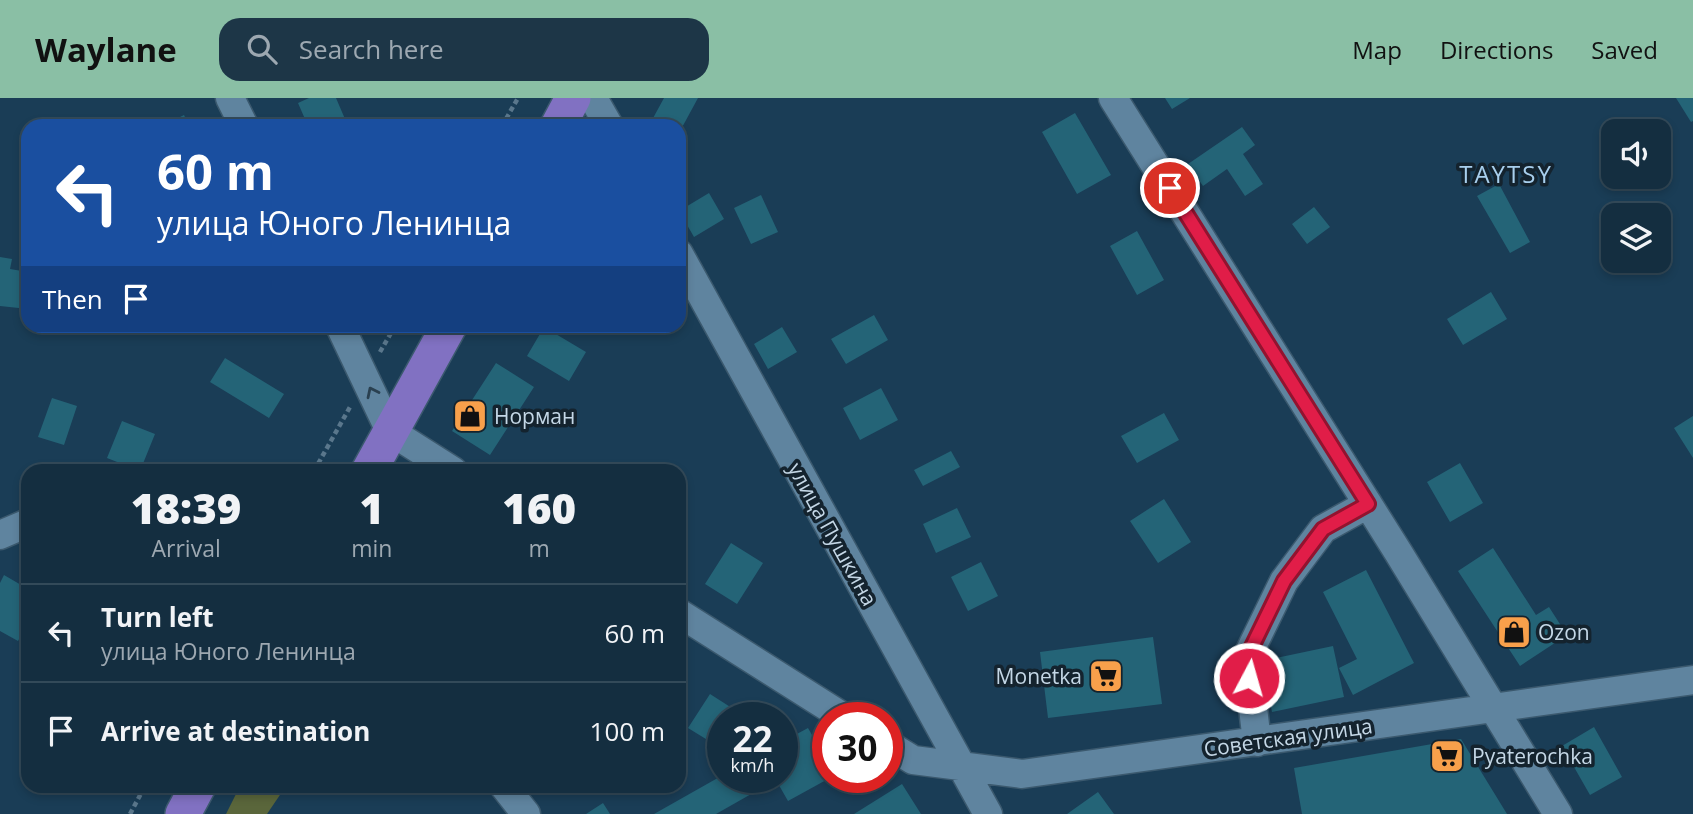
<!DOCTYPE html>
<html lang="en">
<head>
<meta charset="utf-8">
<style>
	:root { --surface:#142e40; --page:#1d3647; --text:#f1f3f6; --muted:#9da8b1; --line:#334a59; --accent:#8abfa5 }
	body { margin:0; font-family:"Open Sans",sans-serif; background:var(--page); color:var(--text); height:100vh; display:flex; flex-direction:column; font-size:26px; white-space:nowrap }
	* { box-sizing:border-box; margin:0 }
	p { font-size:23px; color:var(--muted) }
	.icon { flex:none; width:38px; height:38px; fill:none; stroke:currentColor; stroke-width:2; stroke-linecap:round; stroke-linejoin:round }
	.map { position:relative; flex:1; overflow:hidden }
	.panel { position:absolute; left:21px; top:366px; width:665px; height:329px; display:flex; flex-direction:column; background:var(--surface); border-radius:21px; box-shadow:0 4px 10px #0003,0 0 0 2px var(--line) }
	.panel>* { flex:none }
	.banner { position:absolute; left:21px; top:21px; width:665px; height:214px; border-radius:21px; box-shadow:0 4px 10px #0003,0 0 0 2px var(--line); background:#1a4fa0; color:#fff; overflow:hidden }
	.fabs { position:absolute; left:1601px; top:21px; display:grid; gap:14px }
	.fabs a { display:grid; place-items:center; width:70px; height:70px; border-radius:14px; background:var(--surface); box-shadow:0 4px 10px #0003,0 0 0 2px var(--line); font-size:35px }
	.speed { position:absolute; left:707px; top:604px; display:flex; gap:14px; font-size:35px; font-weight:700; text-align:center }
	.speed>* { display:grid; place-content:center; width:91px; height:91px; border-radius:50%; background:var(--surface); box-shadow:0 4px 10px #0003,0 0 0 2px var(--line); line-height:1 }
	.speed small { font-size:18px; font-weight:400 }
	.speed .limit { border:10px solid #d22; background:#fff; color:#111 }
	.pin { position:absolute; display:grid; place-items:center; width:60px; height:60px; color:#fff; margin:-30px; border:4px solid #fff; border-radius:50%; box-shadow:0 2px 7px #0007 }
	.me { position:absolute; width:77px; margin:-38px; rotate:6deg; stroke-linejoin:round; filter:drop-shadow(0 0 5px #0008) }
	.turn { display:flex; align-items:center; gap:24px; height:147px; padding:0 21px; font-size:32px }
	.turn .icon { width:91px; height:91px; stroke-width:2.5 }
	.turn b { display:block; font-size:49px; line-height:60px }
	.then { display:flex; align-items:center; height:66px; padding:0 21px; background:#0003; gap:14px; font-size:26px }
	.eta { display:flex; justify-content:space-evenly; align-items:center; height:119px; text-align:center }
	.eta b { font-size:42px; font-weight:800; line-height:49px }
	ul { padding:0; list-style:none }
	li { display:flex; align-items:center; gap:21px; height:98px; padding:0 21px; border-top:2px solid var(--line) }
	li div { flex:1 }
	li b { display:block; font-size:26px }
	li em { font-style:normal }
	header { display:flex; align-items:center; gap:42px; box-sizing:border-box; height:98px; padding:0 35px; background:var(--accent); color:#111 }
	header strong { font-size:33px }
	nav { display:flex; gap:38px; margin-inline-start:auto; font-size:24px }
	.search { width:490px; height:63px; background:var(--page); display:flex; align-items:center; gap:18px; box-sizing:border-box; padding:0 24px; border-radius:21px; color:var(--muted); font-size:26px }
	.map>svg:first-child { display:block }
	.green { fill:#5a663b }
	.building { fill:#246477 }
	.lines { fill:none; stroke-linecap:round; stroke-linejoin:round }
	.minor-casing { stroke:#3b596e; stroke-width:31 }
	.major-casing { stroke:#3b596e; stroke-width:38 }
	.path { stroke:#5a778c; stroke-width:4.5; stroke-dasharray:5 3.5; stroke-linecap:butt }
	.minor { stroke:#5f849f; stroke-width:28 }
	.major { stroke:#8171c2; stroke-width:35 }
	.oneway { stroke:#2a4050 }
	.route-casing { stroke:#92132f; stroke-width:18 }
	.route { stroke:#e11d48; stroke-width:12 }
	.labels { text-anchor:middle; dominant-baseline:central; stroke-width:7; stroke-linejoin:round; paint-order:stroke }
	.poi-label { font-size:21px; fill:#c4d7e6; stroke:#14232e; text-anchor:start }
	.street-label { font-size:21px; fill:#c4d7e6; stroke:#14232e }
	.quarter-label { font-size:24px; letter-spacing:2px; fill:#a8cfed; stroke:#14232e }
</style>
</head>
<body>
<header>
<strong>Waylane</strong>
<div class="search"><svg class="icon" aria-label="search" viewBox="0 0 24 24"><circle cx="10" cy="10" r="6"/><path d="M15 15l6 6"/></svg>Search here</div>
<nav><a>Map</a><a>Directions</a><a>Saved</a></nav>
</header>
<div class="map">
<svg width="1693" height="716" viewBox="0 0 1693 716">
	<rect width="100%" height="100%" fill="#1a3d56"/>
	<!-- green -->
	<path class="green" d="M240 688H286L267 716H226Z"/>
	<!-- building -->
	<path class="building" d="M309 0H336L348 28H308L298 5Z
		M664 0H698L679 35V28H664L652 22Z
		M1165 0H1190L1172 11Z
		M1676 0H1693V23L1691 24Z
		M1075 15 1111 77 1077 96 1042 34Z
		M184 17 189 28H162Z
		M1242 29 1255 47 1243 56 1263 86 1245 98 1227 71 1203 88 1188 66Z
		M1499 86 1530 144 1510 155 1477 98Z
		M709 95 724 121 694 139 679 113Z
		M761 97 778 134 751 146 734 110Z
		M1314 109 1330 129 1307 146 1292 126Z
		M1137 133 1164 182 1137 197 1110 148Z
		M0 159 12 161 10 171 28 174V211L0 208Z
		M1491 194 1507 221 1463 247 1447 221Z
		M874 217 888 242 846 266 831 241Z
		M624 228H643L637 236Z
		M544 229 586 254 569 283 527 258Z
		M782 229 797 254 768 271 754 246Z
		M225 260 284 296 269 320 210 284Z
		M496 265 534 289 490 357 452 333Z
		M881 290 898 322 860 342 843 310Z
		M52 300 77 308 64 347 38 339Z
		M1164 315 1179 342 1137 365 1121 338Z
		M1693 318V360L1674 330Z
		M122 323 155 336 140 373 107 360Z
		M951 353 960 369 923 388 914 372Z
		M1460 365 1483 405 1450 424 1427 384Z
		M1164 401 1191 444 1158 465 1130 423Z
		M957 410 971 439 936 455 923 426Z
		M731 445 763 465 737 506 705 486Z
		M1493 450 1536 517 1549 509 1567 537 1520 568 1458 473Z
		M981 464 998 498 968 513 951 479Z
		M1366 472 1414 565 1353 597 1339 570 1357 561 1323 494Z
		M4 477 28 491V525L18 543 0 533V485Z
		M1153 539 1162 606 1048 620 1040 554Z
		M1333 548 1344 599 1272 614 1262 563Z
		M710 596 735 612 731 620H723V632L714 646 688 630Z
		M1594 629 1622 679 1590 697 1562 648Z
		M808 630 828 665V681L788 703 776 682 716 716H654L723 677 782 679V644Z
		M1461 641 1507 716H1302L1294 670Z
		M902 686 921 716H854Z
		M1098 694 1114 716H1067Z
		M603 705 610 716H586Z"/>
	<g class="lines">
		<!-- minor casing -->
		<g class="minor-casing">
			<path id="minor" d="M230 0 244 28
				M593 0 609 28
				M1113 0 1398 454 1558 716
				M679 156 988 716
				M340 228 390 333 453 373
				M0 437 28 425
				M679 515 845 620
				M1257 644 1247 559 1284 483 1323 431 1368 406
				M887 646 913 662 1022 676 1693 582
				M504 688 526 716"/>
		</g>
		<!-- major casing -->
		<g class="major-casing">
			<path id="major" d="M558 28 573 0
				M369 373 449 228
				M183 716 198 688"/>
		</g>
		<!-- path -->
		<path class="path" d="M502 28 518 0
			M380 254 395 228
			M314 373 350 309
			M130 716 145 688"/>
		<!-- minor -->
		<use href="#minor" class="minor"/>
		<!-- major -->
		<use href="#major" class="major"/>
	</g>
	<!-- one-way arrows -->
	<defs><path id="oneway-chevron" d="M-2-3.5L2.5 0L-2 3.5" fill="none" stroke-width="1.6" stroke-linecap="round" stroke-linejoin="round" transform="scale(1.75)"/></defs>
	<use class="oneway" href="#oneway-chevron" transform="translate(372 294) rotate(-116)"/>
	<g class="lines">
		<!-- route casing -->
		<g class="route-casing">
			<path id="route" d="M1170 90 1368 406 1323 431 1284 483 1247 559 1249 580"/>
		</g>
		<!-- route -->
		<use href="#route" class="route"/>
	</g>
	<!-- icons -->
	<defs>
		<g id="shop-square" transform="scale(1.75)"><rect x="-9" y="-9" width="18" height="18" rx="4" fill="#f8a04b" stroke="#14232e"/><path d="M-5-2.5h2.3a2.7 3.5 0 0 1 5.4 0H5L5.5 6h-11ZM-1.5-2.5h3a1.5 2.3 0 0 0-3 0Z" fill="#111"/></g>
		<g id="supermarket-square" transform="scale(1.75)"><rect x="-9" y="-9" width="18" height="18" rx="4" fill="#f8a04b" stroke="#14232e"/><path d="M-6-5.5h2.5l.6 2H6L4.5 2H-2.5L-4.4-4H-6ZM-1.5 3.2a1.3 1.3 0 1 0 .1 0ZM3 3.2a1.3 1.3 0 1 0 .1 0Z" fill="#111"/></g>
	</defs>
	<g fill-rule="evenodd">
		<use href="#shop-square" x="470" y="318"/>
		<use href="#shop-square" x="1514" y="534"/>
		<use href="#supermarket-square" x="1106" y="578"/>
		<use href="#supermarket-square" x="1447" y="658"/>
	</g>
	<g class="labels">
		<!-- poi labels -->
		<g class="poi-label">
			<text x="494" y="318">Норман</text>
			<text x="1538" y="534">Ozon</text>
			<text x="1082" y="578" text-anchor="end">Monetka</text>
			<text x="1472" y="658">Pyaterochka</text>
		</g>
		<!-- street labels -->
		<g class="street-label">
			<text transform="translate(833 436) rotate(61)">улица Пушкина</text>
			<text transform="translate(1288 639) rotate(-8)">Советская улица</text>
		</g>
		<!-- quarter labels -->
		<g class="quarter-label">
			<text x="1506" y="75">TAYTSY</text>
		</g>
	</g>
</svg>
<div class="fabs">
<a><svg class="icon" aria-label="sound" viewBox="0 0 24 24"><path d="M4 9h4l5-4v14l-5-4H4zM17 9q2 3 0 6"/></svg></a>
<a><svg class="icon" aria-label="layers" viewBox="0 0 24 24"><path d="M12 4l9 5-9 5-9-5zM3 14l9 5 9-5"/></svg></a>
</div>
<div class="speed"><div>22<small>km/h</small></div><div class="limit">30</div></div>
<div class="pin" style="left:1170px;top:90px;background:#d93025"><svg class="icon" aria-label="arrive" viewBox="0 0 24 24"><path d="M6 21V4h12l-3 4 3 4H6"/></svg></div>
<svg class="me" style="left:1249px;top:580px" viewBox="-20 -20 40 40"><circle r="17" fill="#e11d48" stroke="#fff" stroke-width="3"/><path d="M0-11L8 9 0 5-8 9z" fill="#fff"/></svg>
<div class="banner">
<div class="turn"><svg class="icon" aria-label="left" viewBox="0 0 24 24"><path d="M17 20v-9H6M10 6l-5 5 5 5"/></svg><div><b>60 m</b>улица Юного Ленинца</div></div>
<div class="then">Then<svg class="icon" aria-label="arrive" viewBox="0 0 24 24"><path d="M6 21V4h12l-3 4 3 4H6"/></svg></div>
</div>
<section class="panel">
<div class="eta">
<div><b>18:39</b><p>Arrival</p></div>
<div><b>1</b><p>min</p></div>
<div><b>160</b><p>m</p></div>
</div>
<ul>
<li><svg class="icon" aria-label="left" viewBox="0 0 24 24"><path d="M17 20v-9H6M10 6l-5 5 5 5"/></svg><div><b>Turn left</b><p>улица Юного Ленинца</p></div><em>60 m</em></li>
<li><svg class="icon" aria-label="arrive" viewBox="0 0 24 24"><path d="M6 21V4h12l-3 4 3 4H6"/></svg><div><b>Arrive at destination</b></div><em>100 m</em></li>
</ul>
</section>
</div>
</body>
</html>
